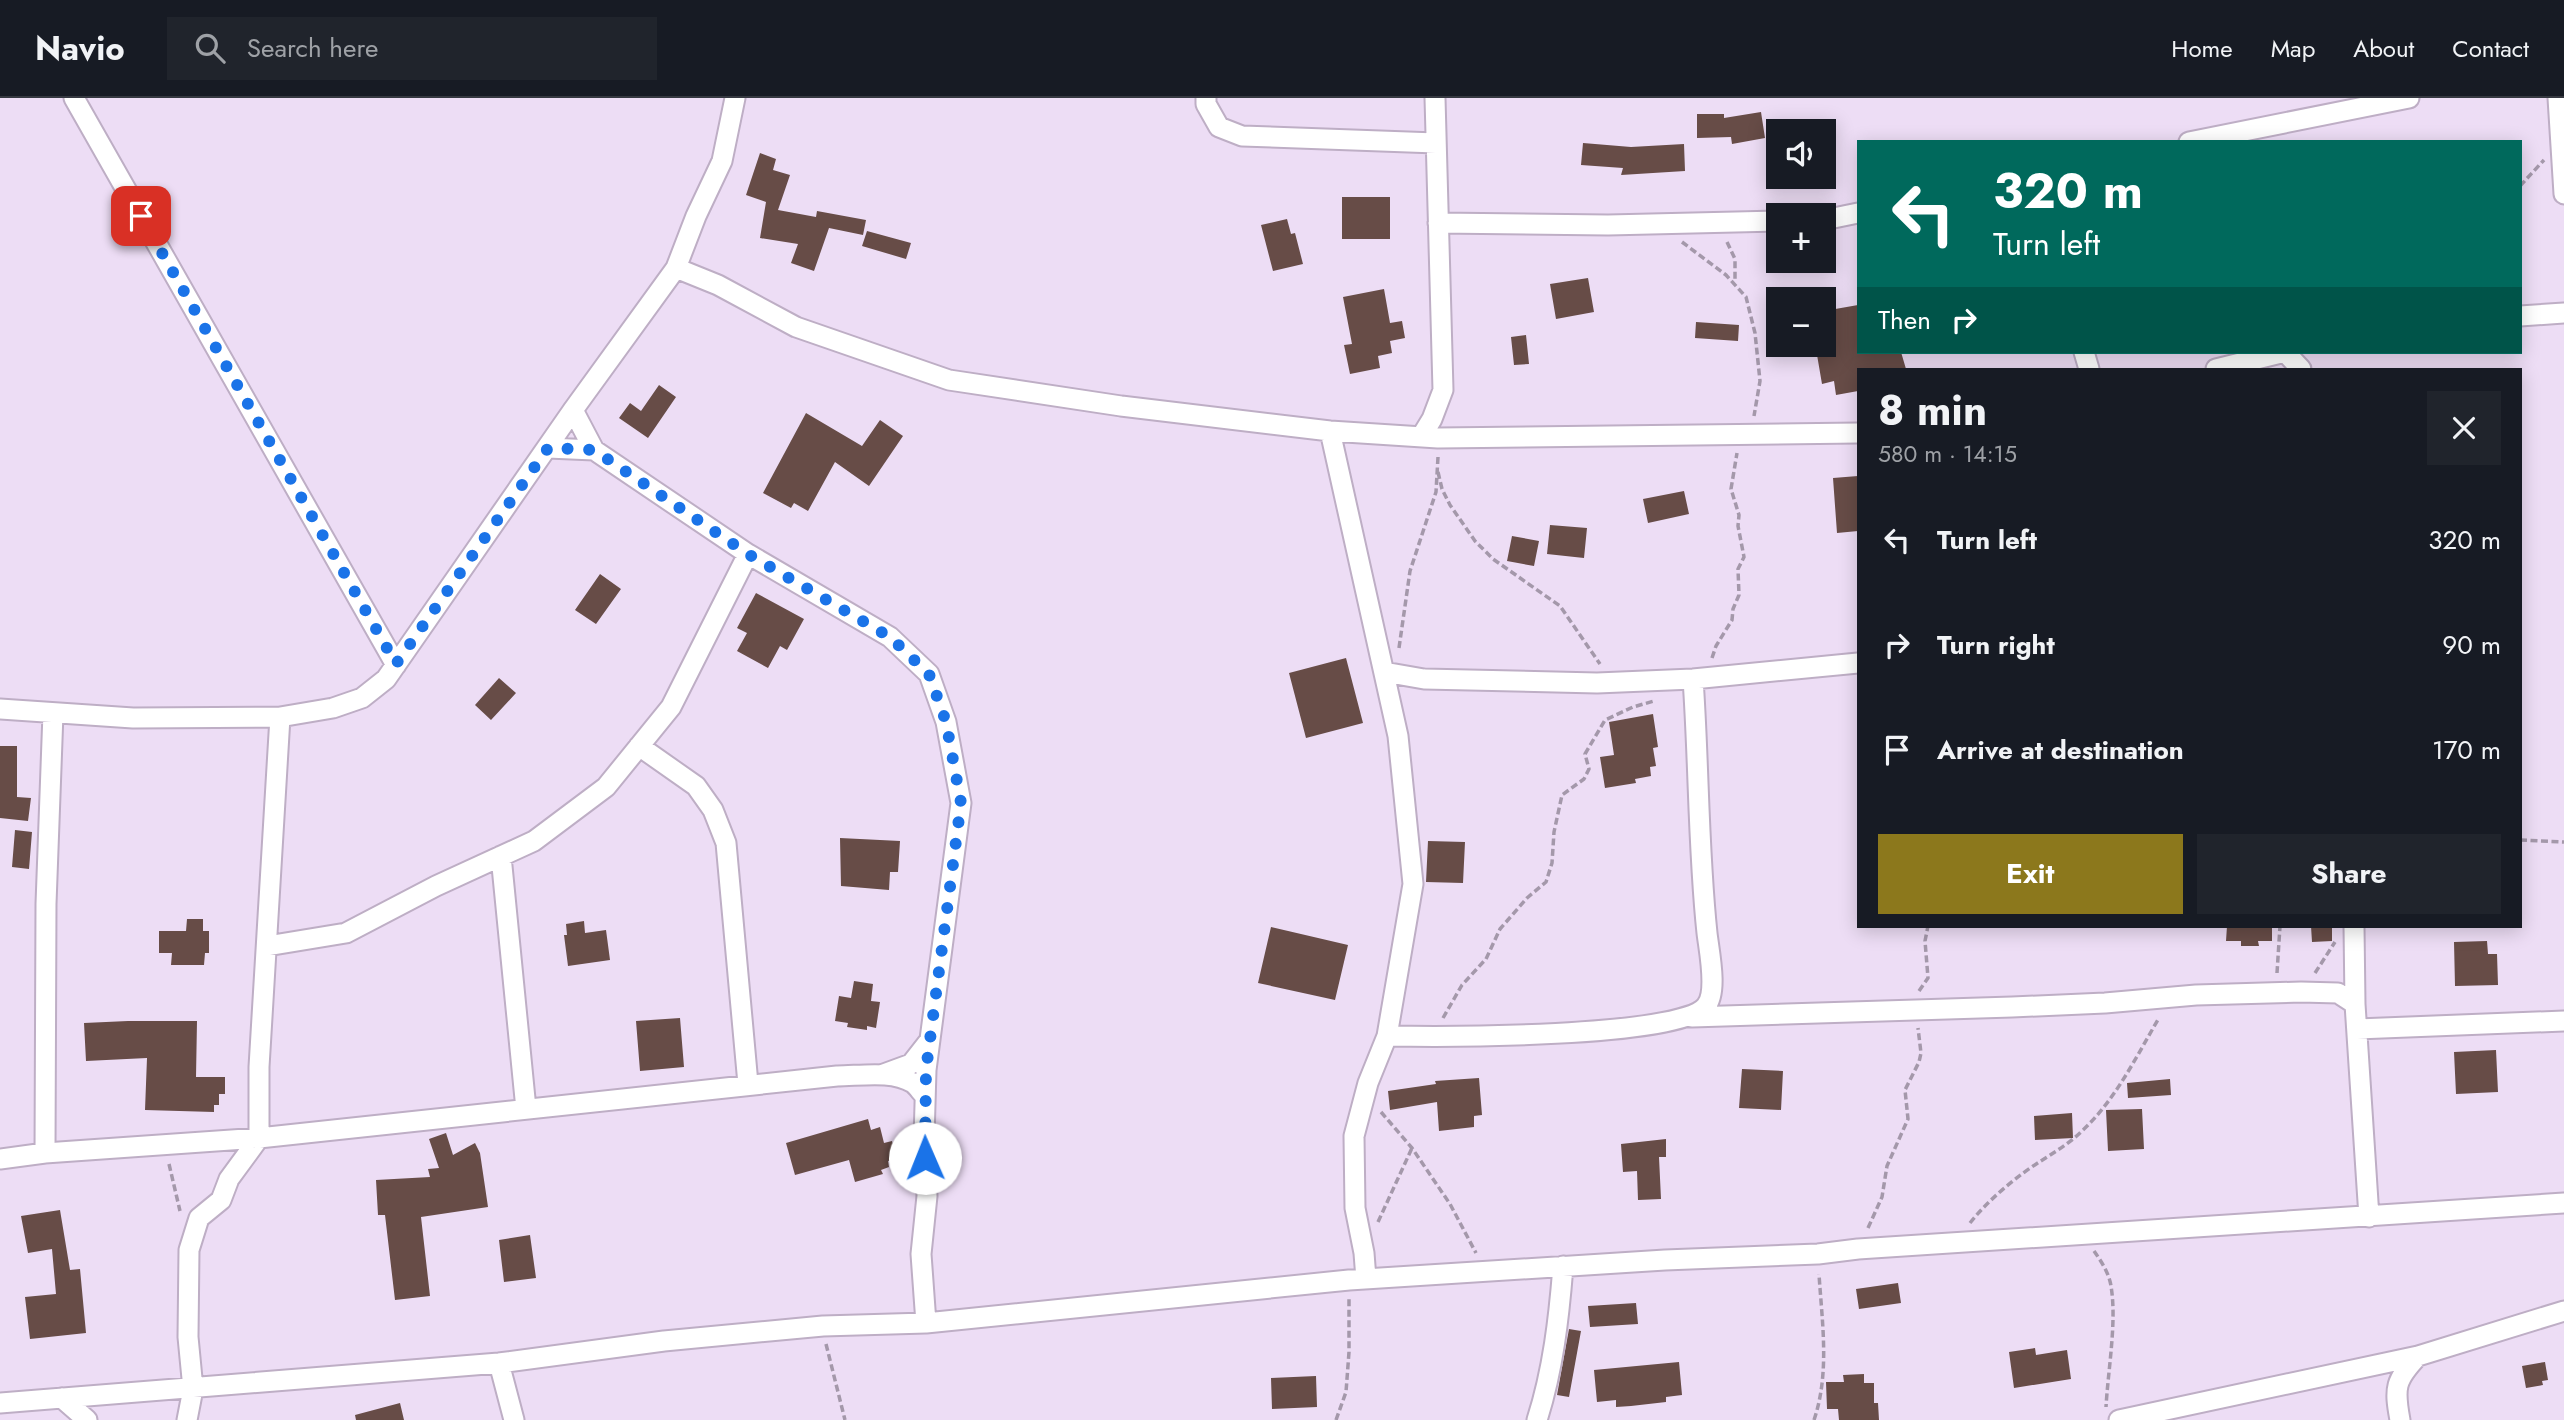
<!DOCTYPE html>
<html lang="en">
<head>
<meta charset="utf-8">
<style>
	:root { --surface:#171b24; --page:#20242c; --text:#f1f3f6; --muted:#9ea1a6; --line:#363941; --accent:#8c781c }
	body { margin:0; font-family:Jost,sans-serif; background:var(--page); color:var(--text); height:100vh; display:flex; flex-direction:column; font-size:26px; white-space:nowrap }
	* { box-sizing:border-box; margin:0 }
	p { font-size:23px; color:var(--muted) }
	.icon { flex:none; width:38px; height:38px; fill:none; stroke:currentColor; stroke-width:2; stroke-linecap:round; stroke-linejoin:round }
	.map { position:relative; flex:1; overflow:hidden }
	.sheet { position:absolute; left:1857px; top:270px; width:665px; height:560px; display:flex; flex-direction:column; background:var(--surface); border-radius:0px; box-shadow:0 4px 18px #0003 }
	.sheet>* { flex:none }
	.hud { position:absolute; left:1857px; top:42px; width:665px; height:214px; border-radius:0px; box-shadow:0 4px 18px #0003; background:#00695c; color:#fff; overflow:hidden }
	.fabs { position:absolute; left:1766px; top:21px; display:grid; gap:14px }
	.fabs a { display:grid; place-items:center; width:70px; height:70px; border-radius:0px; background:var(--surface); box-shadow:0 4px 18px #0003; font-size:35px }
	.pin { position:absolute; display:grid; place-items:center; width:60px; height:60px; color:#fff; margin:-30px; border-radius:14px; box-shadow:0 4px 10px #0006 }
	.me { position:absolute; width:77px; margin:-38px; rotate:359deg; stroke-linejoin:round; filter:drop-shadow(0 0 5px #0008) }
	.turn { display:flex; align-items:center; gap:24px; height:147px; padding:0 21px; font-size:32px }
	.turn .icon { width:91px; height:91px; stroke-width:2.5 }
	.turn b { display:block; font-size:49px; line-height:60px }
	.then { display:flex; align-items:center; height:66px; padding:0 21px; background:#0003; gap:14px; font-size:26px }
	.round { display:grid; place-items:center; flex:none; width:74px; height:74px; border-radius:0px; background:var(--page) }
	.summary { display:flex; align-items:center; justify-content:space-between; height:119px; padding:0 21px }
	h1 { font-size:42px; font-weight:700; line-height:52px }
	.cta { display:flex; gap:14px; margin-top:auto; padding:14px 21px }
	.cta a { flex:1; height:80px; border-radius:0px; background:var(--accent); color:#fff; font-size:28px; font-weight:700; line-height:80px; text-align:center }
	.cta a+a { background:var(--page); color:var(--text) }
	ul { padding:0; list-style:none }
	li { display:flex; align-items:center; gap:21px; height:105px; padding:0 21px }
	li div { flex:1 }
	li b { display:block; font-size:26px }
	li em { font-style:normal }
	header { display:flex; align-items:center; gap:42px; box-sizing:border-box; height:98px; padding:0 35px; background:var(--surface); border-bottom:2px solid var(--line) }
	header strong { font-size:33px }
	nav { display:flex; gap:38px; margin-inline-start:auto; font-size:24px }
	.search { width:490px; height:63px; background:var(--page); display:flex; align-items:center; gap:18px; box-sizing:border-box; padding:0 24px; border-radius:0px; color:var(--muted); font-size:26px }
	.map>svg:first-child { display:block }
	.building { fill:#674c47 }
	.lines { fill:none; stroke-linecap:round; stroke-linejoin:round }
	.minor-casing { stroke:#beaec5; stroke-width:23 }
	.path { stroke:#a498aa; stroke-width:3.5; stroke-dasharray:7 3.5; stroke-linecap:butt }
	.minor { stroke:#fff; stroke-width:19 }
	.route { stroke:#1a73e8; stroke-width:12; stroke-dasharray:0 21.6 }
</style>
</head>
<body>
<header>
<strong>Navio</strong>
<div class="search"><svg class="icon" aria-label="search" viewBox="0 0 24 24"><circle cx="10" cy="10" r="6"/><path d="M15 15l6 6"/></svg>Search here</div>
<nav><a>Home</a><a>Map</a><a>About</a><a>Contact</a></nav>
</header>
<div class="map">
<svg width="2564" height="1322" viewBox="0 0 2564 1322">
	<rect width="100%" height="100%" fill="#edddf5"/>
	<!-- building -->
	<path class="building" d="M1761 14 1765 40 1732 46 1731 39 1697 40V16H1724V20Z
		M1583 45 1631 49 1684 46 1685 73 1621 77 1623 70 1581 67Z
		M760 55 776 61 773 72 790 77 778 112 816 119 817 113 866 122 863 137 829 130 814 173 791 165 798 146 760 140 766 104 746 97Z
		M1342 99H1390V141H1342Z
		M1287 121 1291 136 1295 135 1303 166 1273 173 1261 127Z
		M867 133 911 145 906 161 862 148Z
		M1588 180 1594 214 1556 221 1550 186Z
		M1384 191 1390 225 1402 223 1405 240 1390 243 1392 255 1378 258 1380 270 1350 276 1344 247 1352 246 1343 199Z
		M1858 207V254H1901L1906 271H1858V293L1836 297 1834 283 1822 286 1816 251 1824 250V213Z
		M1696 224 1739 227 1738 243 1695 240Z
		M1526 237 1529 266 1514 267 1511 239Z
		M659 287 676 299 648 340 619 320 630 305 641 313Z
		M806 315 862 348 880 322 903 338 869 388 835 364 808 413 794 405 791 410 763 395Z
		M1858 378V433L1837 435 1833 380Z
		M1684 393 1689 416 1648 425 1643 401Z
		M1550 427 1587 430 1584 460 1547 456Z
		M1512 438 1539 443 1534 468 1507 463Z
		M600 476 621 491 596 526 575 512Z
		M756 495 804 521 787 552 780 548 768 570 737 553 747 535 737 530Z
		M1346 560 1363 625 1306 640 1289 575Z
		M499 580 516 595 491 622 475 607Z
		M1653 616 1658 649 1653 650 1656 668 1650 669 1651 678 1635 681 1636 685 1605 690 1600 659 1614 657 1609 624Z
		M0 648H17V699L31 700 28 723 0 720Z
		M15 732 32 734 29 771 12 769Z
		M840 740 900 743 898 774H890L889 792 841 788Z
		M1428 743 1465 744 1463 785 1426 784Z
		M187 821H203V833H209V855H205L204 867H171L172 855H159V833H186Z
		M584 823 585 835 606 832 610 862 568 868 564 837H567L566 826Z
		M2227 828H2272V843H2258L2259 848H2241V843H2226Z
		M2311 828H2332V843L2312 844Z
		M1271 829 1348 847 1335 902 1258 885Z
		M2487 843 2488 856H2497L2498 887 2455 888 2454 844Z
		M854 883 873 886 871 903 880 904 876 930 867 928V932L847 929 848 925 835 923 839 898 851 900Z
		M680 920 684 969 640 973 636 923Z
		M128 923H197L196 979H225V996H219V1007H214V1014L145 1012 147 960 86 963 84 925Z
		M2496 952 2498 994 2456 996 2454 954Z
		M1742 971 1783 973 1781 1012 1739 1010Z
		M1479 980 1482 1017 1474 1018V1029L1439 1033 1437 1004 1390 1012 1388 993 1436 986 1435 983Z
		M2170 981 2171 997 2128 1000 2127 985Z
		M2142 1011 2144 1051 2108 1053 2106 1012Z
		M2072 1015 2073 1040 2035 1042 2034 1018Z
		M868 1021 871 1032 880 1029 884 1045 892 1043 897 1060 888 1063 889 1069 881 1072 883 1076 855 1084 849 1062 795 1077 786 1045Z
		M446 1035 453 1057 475 1045 480 1055 488 1109 421 1119 430 1198 395 1202 385 1117H378L376 1082 430 1079 428 1071 439 1070 429 1041Z
		M1666 1041V1059H1659L1661 1101 1638 1102 1637 1073 1623 1074 1621 1046Z
		M60 1112 70 1172 80 1171 86 1235 30 1241 25 1199 56 1196 52 1151 28 1155 21 1118Z
		M530 1137 536 1180 504 1184 499 1142Z
		M1898 1185 1901 1205 1859 1211 1856 1191Z
		M1636 1205 1638 1226 1590 1229 1588 1208Z
		M1569 1231 1581 1233 1569 1299 1557 1297Z
		M2035 1250 2036 1257 2067 1252 2071 1281 2014 1290 2009 1254Z
		M1679 1264 1682 1297 1666 1299V1304L1631 1308 1616 1309V1302L1597 1304 1594 1272Z
		M2545 1264 2548 1282 2542 1283 2543 1287 2526 1290 2522 1268Z
		M1864 1276V1285H1874V1305H1878L1879 1322H1839L1838 1311H1827L1826 1284H1844L1843 1277Z
		M1316 1278 1317 1309 1272 1311 1271 1280Z
		M400 1305 404 1322H356L355 1317Z"/>
	<g class="lines">
		<!-- minor casing -->
		<g class="minor-casing">
			<path id="minor" d="M74 0 396 567
				M1206 0V6L1219 29 1242 38 1436 45
				M2558 0 2564 96
				M2189 44 2409 0
				M1824 122 1858 115
				M1438 125 1608 127 1778 123
				M676 170 718 187 796 229 949 282 1121 308 1330 333 1438 340 1858 335
				M2520 218 2564 215
				M2084 254 2089 271
				M2285 254 2301 271
				M2216 271 2285 254
				M573 312 594 352
				M1330 333 1398 638 1413 786 1387 938 1368 985 1354 1038 1355 1110 1364 1155 1366 1181
				M1421 339 1432 321 1443 292 1435 0
				M748 456 890 539 929 576 946 624 961 705 926 972 924 1041 927 1098 921 1156 926 1225
				M1384 574 1424 581 1597 585 1693 581 1858 565
				M0 611 133 620 280 619 333 610 362 600 386 581 573 312 676 170 696 118 722 63 735 0
				M639 648 696 688 713 712 726 745 748 986
				M501 758 526 1011
				M2354 828 2355 906 2369 1119
				M267 848 346 835 436 788 534 743 606 689 671 609 748 456 594 352 548 350
				M1692 919 2012 909 2105 905 2196 897 2301 894 2338 895 2355 906
				M2357 931 2564 923
				M1387 938C1437 939 1681 940 1706 908 1718 894 1709 853 1707 835 1698 751 1699 666 1693 581
				M881 977 911 966 929 943
				M45 1055 46 806 53 615
				M0 1061 45 1055 259 1040 837 978C860 978 892 972 913 985 917 988 921 994 925 998
				M499 1265 514 1322
				M62 1300 87 1322
				M0 1305 499 1265 664 1243 823 1228 926 1225 1349 1182 1665 1162 1818 1156 1858 1151 2564 1105
				M187 1322 193 1291 188 1239 189 1152 199 1120 221 1102 229 1081 259 1040V969L280 619
				M1537 1322C1553 1272 1559 1220 1563 1168
				M2119 1322 2418 1258 2564 1213
				M2400 1322C2394 1290 2395 1282 2418 1258"/>
		</g>
		<!-- path -->
		<path class="path" d="M2520 88 2544 62
			M1682 144 1726 177 1746 199 1755 235 1760 283 1754 318
			M1727 144 1735 161V183
			M1438 374 1442 391 1450 407 1475 443 1493 461 1560 508 1600 566
			M1399 550 1410 473 1436 394 1438 359
			M1712 560 1716 548 1732 522 1733 511 1739 497 1738 471 1744 459 1738 428 1739 417 1731 391 1737 355
			M2520 742 2564 744
			M2277 875 2280 828
			M2315 875 2335 844
			M1919 893 1928 880 1925 843 1928 828
			M1443 920 1462 887 1486 861 1500 831 1527 800 1546 784 1552 765 1554 734 1562 697 1584 681 1589 671 1585 656 1605 622 1633 609 1654 603
			M1381 1014 1412 1050 1450 1106 1476 1155
			M169 1066 180 1113
			M1378 1124 1412 1050
			M1970 1125C1989 1101 2018 1077 2044 1061 2058 1052 2071 1044 2083 1032 2116 1001 2136 959 2159 920
			M1868 1130 1882 1099 1887 1068 1908 1021 1905 992 1919 964 1921 955 1918 930
			M2094 1153C2101 1163 2109 1175 2111 1188 2117 1224 2108 1272 2106 1309
			M826 1246 845 1322
			M1336 1322 1346 1294 1349 1254V1200
			M1814 1322C1830 1275 1822 1224 1819 1176"/>
		<!-- minor -->
		<use href="#minor" class="minor"/>
	</g>
	<g class="lines">
		<!-- route -->
		<path class="route" d="M141 118 396 566 548 350 594 352 748 456 890 539 929 576 946 624 961 705 926 972 925 1060"/>
	</g>
</svg>
<div class="fabs">
<a><svg class="icon" aria-label="sound" viewBox="0 0 24 24"><path d="M4 9h4l5-4v14l-5-4H4zM17 9q2 3 0 6"/></svg></a>
<a>+</a>
<a>−</a>
</div>
<div class="pin" style="left:141px;top:118px;background:#d93025"><svg class="icon" aria-label="arrive" viewBox="0 0 24 24"><path d="M6 21V4h12l-3 4 3 4H6"/></svg></div>
<svg class="me" style="left:925px;top:1060px" viewBox="-20 -20 40 40"><circle r="19" fill="#fff"/><path d="M0-13L10 11 0 6-10 11z" fill="#1a73e8"/></svg>
<div class="hud">
<div class="turn"><svg class="icon" aria-label="left" viewBox="0 0 24 24"><path d="M17 20v-9H6M10 6l-5 5 5 5"/></svg><div><b>320 m</b>Turn left</div></div>
<div class="then">Then<svg class="icon" aria-label="right" viewBox="0 0 24 24"><path d="M7 20v-9h11M14 6l5 5-5 5"/></svg></div>
</div>
<section class="sheet">
<div class="summary"><div><h1>8 min</h1><p>580 m · 14:15</p></div><a class="round"><svg class="icon" aria-label="close" viewBox="0 0 24 24"><path d="M6 6l12 12M18 6L6 18"/></svg></a></div>
<ul>
<li><svg class="icon" aria-label="left" viewBox="0 0 24 24"><path d="M17 20v-9H6M10 6l-5 5 5 5"/></svg><div><b>Turn left</b></div><em>320 m</em></li>
<li><svg class="icon" aria-label="right" viewBox="0 0 24 24"><path d="M7 20v-9h11M14 6l5 5-5 5"/></svg><div><b>Turn right</b></div><em>90 m</em></li>
<li><svg class="icon" aria-label="arrive" viewBox="0 0 24 24"><path d="M6 21V4h12l-3 4 3 4H6"/></svg><div><b>Arrive at destination</b></div><em>170 m</em></li>
</ul>
<div class="cta"><a>Exit</a><a>Share</a></div>
</section>
</div>
</body>
</html>
